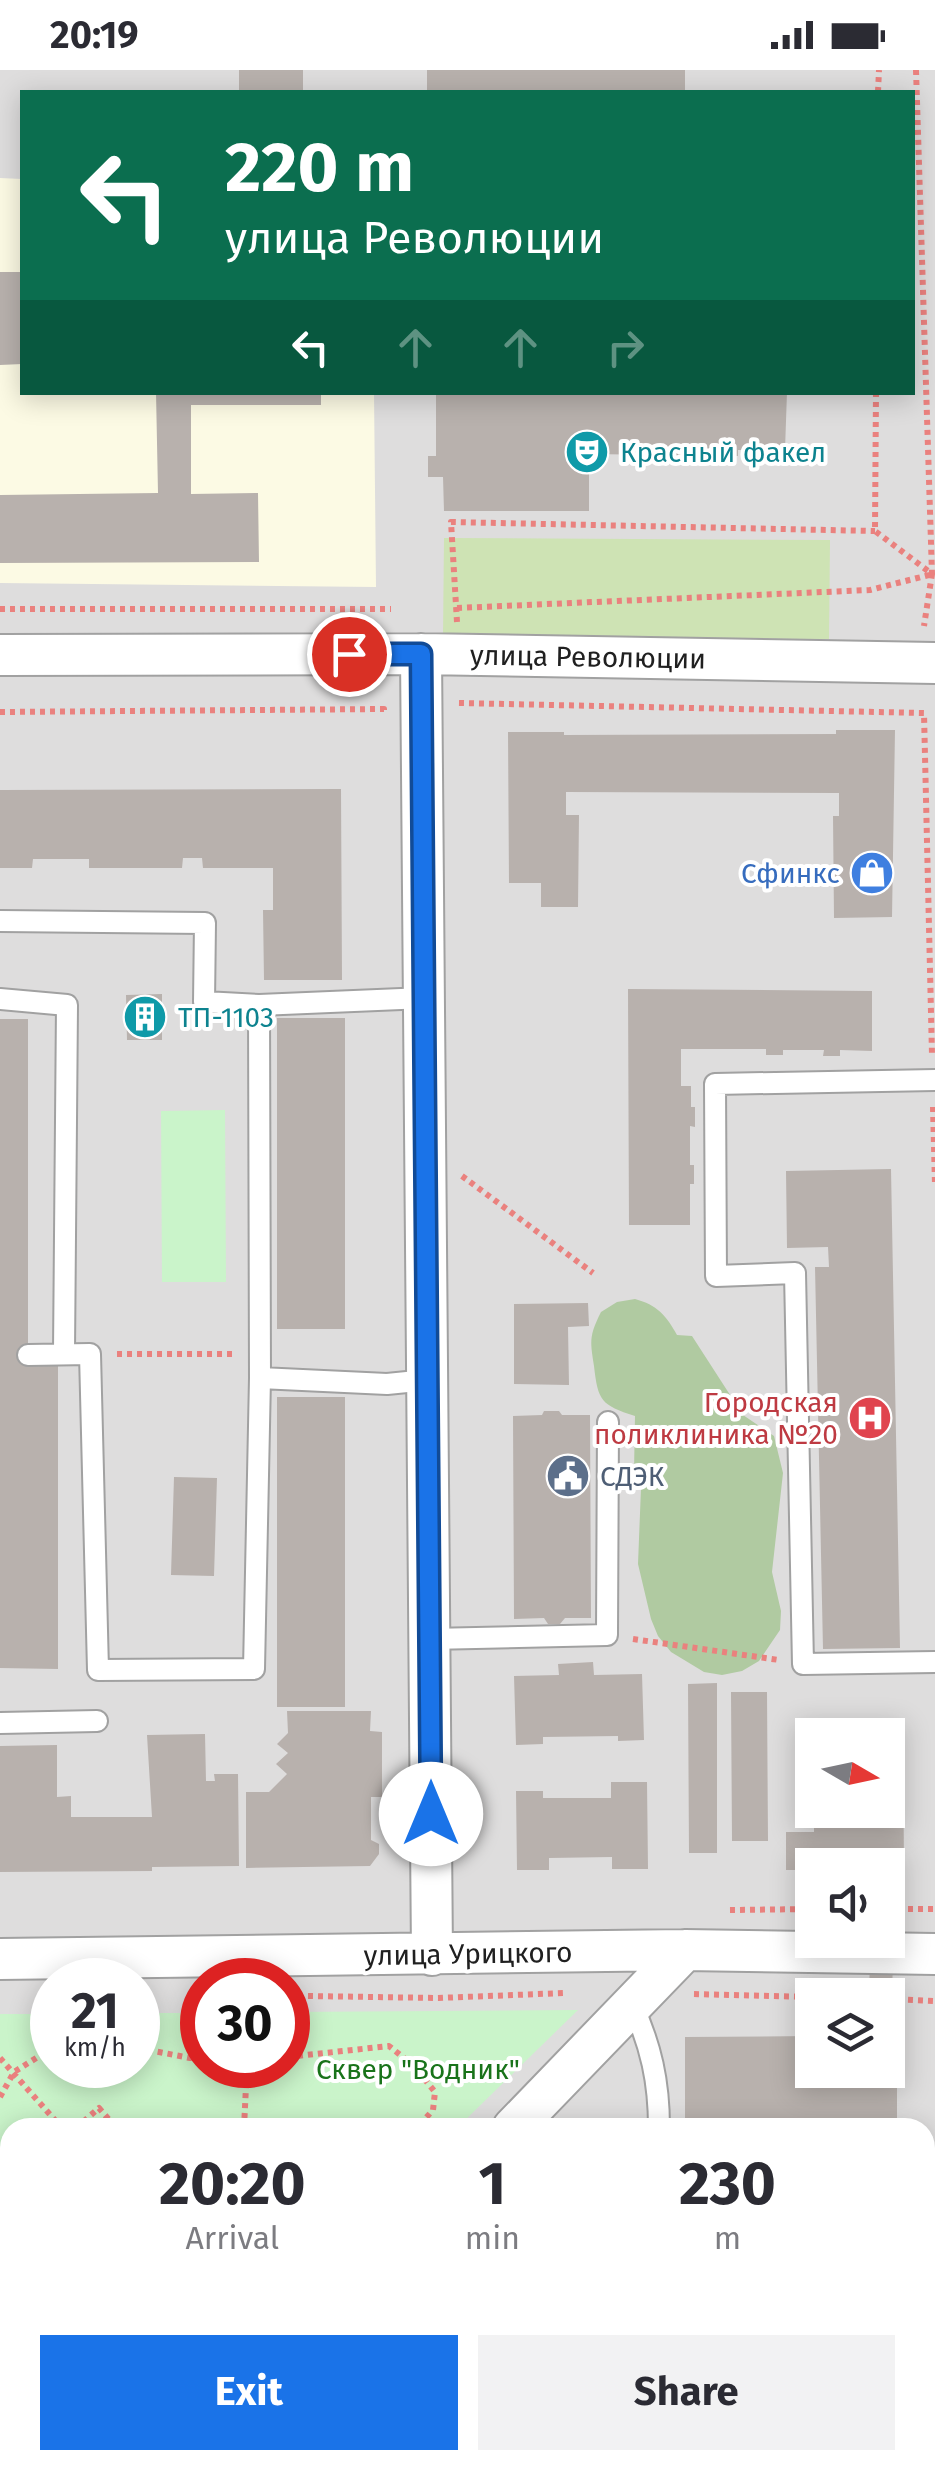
<!DOCTYPE html>
<html lang="en">
<head>
<meta charset="utf-8">
<style>
	:root { --surface:#fff; --page:#f2f2f3; --text:#2b2b33; --muted:#7c7c81; --accent:#1a73e8 }
	body { margin:0; font-family:"Fira Sans",sans-serif; background:var(--page); color:var(--text); height:100vh; display:flex; flex-direction:column; font-size:38px; white-space:nowrap }
	* { box-sizing:border-box; margin:0 }
	p { font-size:32px; color:var(--muted) }
	.icon { flex:none; width:55px; height:55px; fill:none; stroke:currentColor; stroke-width:2; stroke-linecap:round; stroke-linejoin:round }
	.map { position:relative; flex:1; overflow:hidden }
	.drawer { position:absolute; left:0px; top:2048px; width:935px; height:352px; display:flex; flex-direction:column; background:var(--surface); border-radius:30px 30px 0 0; box-shadow:0 5px 25px #0003 }
	.drawer>* { flex:none }
	.banner { position:absolute; left:20px; top:20px; width:895px; height:305px; border-radius:0px; box-shadow:0 5px 25px #0003; background:#0b6e4f; color:#fff; overflow:hidden }
	.needle { width:65px; rotate:99deg }
	.tools { position:absolute; left:795px; top:1648px; display:grid; gap:20px }
	.tools a { display:grid; place-items:center; width:110px; height:110px; border-radius:0px; background:var(--surface); box-shadow:0 5px 25px #0003; font-size:50px }
	.speed { position:absolute; left:30px; top:1888px; display:flex; gap:20px; font-size:50px; font-weight:700; text-align:center }
	.speed>* { display:grid; place-content:center; width:130px; height:130px; border-radius:50%; background:var(--surface); box-shadow:0 5px 25px #0003; line-height:1 }
	.speed small { font-size:25px; font-weight:400 }
	.speed .limit { border:15px solid #d22; background:#fff; color:#111 }
	.pin { position:absolute; display:grid; place-items:center; width:85px; height:85px; color:#fff; margin:-42px; border:5px solid #fff; border-radius:50%; box-shadow:0 2px 10px #0007 }
	.me { position:absolute; width:110px; margin:-55px; rotate:0deg; stroke-linejoin:round; filter:drop-shadow(0 0 8px #0008) }
	.turn { display:flex; align-items:center; gap:35px; height:210px; padding:0 40px; font-size:45px }
	.turn .icon { width:130px; height:130px; stroke-width:2.5 }
	.turn b { display:block; font-size:70px; line-height:85px }
	.lanes { display:flex; align-items:center; height:95px; padding:0 40px; background:#0003; justify-content:center; gap:50px; direction:ltr }
	.lanes .off { opacity:.35 }
	.eta { display:flex; justify-content:space-evenly; align-items:center; height:170px; text-align:center }
	.eta b { font-size:60px; font-weight:700; line-height:70px }
	.button { display:flex; gap:20px; margin-top:auto; padding:20px 40px }
	.button a { flex:1; height:115px; border-radius:0px; background:var(--accent); color:#fff; font-size:40px; font-weight:700; line-height:115px; text-align:center }
	.button a+a { background:var(--page); color:var(--text) }
	.status { display:flex; justify-content:space-between; align-items:center; height:70px; padding:0 50px; background:var(--surface); direction:ltr }
	.status svg { height:28px; fill:currentColor }
	.map>svg:first-child { display:block }
	.residential { fill:#dedddd; fill-rule:evenodd }
	.education { fill:#fcfae4 }
	.grass { fill:#cee3b4 }
	.forest { fill:#b0caa1 }
	.park { fill:#caf4ca }
	.building { fill:#b8b1ad }
	.lines { fill:none; stroke-linecap:round; stroke-linejoin:round }
	.lane-casing { stroke:#a1a1a1; stroke-width:24 }
	.street-casing { stroke:#a1a1a1; stroke-width:44 }
	.path { stroke:#ea817e; stroke-width:6; stroke-dasharray:5 5; stroke-linecap:butt }
	.lane { stroke:#fff; stroke-width:20 }
	.street { stroke:#fff; stroke-width:40 }
	.route-casing { stroke:#114b97; stroke-width:25 }
	.route { stroke:#1a73e8; stroke-width:18 }
	.labels { text-anchor:middle; dominant-baseline:central; stroke-width:8; stroke-linejoin:round; paint-order:stroke }
	.culture-label { font-size:28px; fill:#0d838f; stroke:#fff; text-anchor:start }
	.street-label { font-size:28px; fill:#202020; stroke:#fff }
	.shop-label { font-size:28px; fill:#366cbe; stroke:#fff; text-anchor:end }
	.health-label { font-size:28px; fill:#be3a42; stroke:#fff; text-anchor:end }
	.service-label { font-size:28px; fill:#4e5e75; stroke:#fff; text-anchor:start }
	.park-label { font-size:28px; fill:#19731a; stroke:#fff }
</style>
</head>
<body>
<div class="status"><b>20:19</b><svg viewBox="0 0 49 12"><path d="M0 12V9h3v3zM5 12V6h3v6zM10 12V3h3v9zM15 12V0h3v12zM26 1h20v11H26zM47 4h2v5h-2z"/></svg></div>
<div class="map">
<svg width="935" height="2398" viewBox="0 0 935 2398">
	<rect width="100%" height="100%" fill="#efece7"/>
	<!-- residential -->
	<path class="residential" d="M0 0H935V2398H0ZM22 22H912V322H22ZM812 1665H888V1740H812ZM812 1795H888V1870H812ZM52 1910H138V1995H52ZM202 1910H288V1995H202ZM812 1925H888V2000H812ZM10 2058H925V2390H10Z"/>
	<!-- education -->
	<path class="education" d="M0 108 22 109V322L374 323 376 517 0 513Z"/>
	<!-- grass -->
	<path class="grass" d="M444 468 830 470 829 569 443 567Z"/>
	<!-- forest -->
	<path class="forest" d="M635 1229C657 1235 666 1245 677 1265L692 1266 743 1345 774 1366 783 1403 772 1502 781 1541 780 1560 759 1591 742 1601 722 1605 704 1602 671 1582 658 1566 651 1549 638 1494 641 1418 634 1402 635 1346C601 1335 598 1331 594 1296 590 1271 589 1266 601 1242L617 1232Z"/>
	<!-- park -->
	<path class="park" d="M225 1040 226 1212H162L161 1041Z
		M578 1940 458 2057 10 2058V2390H121L113 2398H0V1944H52V1995H138V1943H202V1995H288V1942Z"/>
	<!-- building -->
	<path class="building" d="M239 0H303V22H239Z
		M427 0H685V20L427 22Z
		M0 202H22V294L0 295Z
		M156 322H321V335H191V424L258 423 259 492 0 493V425L158 423Z
		M436 322H787L785 380H738V386L589 384V441H444L443 407H428V386H436Z
		M836 660H895L892 847 834 848 833 746H839V723L566 722V745H579L578 837H541V813H509L508 662H564V665L836 664Z
		M341 719 342 910H264L263 840H273V798H203L202 788H183L182 798H89V789H33L32 798H0V720Z
		M628 919 872 921V981L840 980V986H823L824 980H783V985H766V979H681V1016H691V1037H695V1057L690 1056V1095H694V1114H690V1155H629Z
		M162 924V970H127L126 925Z
		M277 948H345V1259H277Z
		M0 949H28V1288H58V1599L0 1598Z
		M891 1099 900 1578 823 1579 815 1197H829L828 1177 787 1178 786 1101Z
		M588 1233 589 1256 568 1257 569 1315 514 1314V1234Z
		M277 1327H345V1637H277Z
		M544 1341H559L562 1345H590L591 1548H565L560 1554H548L544 1548 514 1549 513 1346 542 1345Z
		M174 1407 217 1408 214 1506 171 1505Z
		M593 1592 594 1605 642 1604 644 1670 618 1671V1666L543 1667V1674L516 1675 514 1606 559 1605 558 1594Z
		M717 1613V1783H689L688 1614Z
		M731 1622H767L768 1771H732Z
		M287 1641H371L370 1661 382 1662V1727H371V1770L379 1774V1784L370 1796 246 1798V1722H269L287 1704 276 1694 288 1683 277 1674 288 1663Z
		M814 1653H854V1665H814Z
		M205 1664 206 1711H215L214 1704H238L239 1796 152 1797V1801L0 1802V1676L57 1675V1727L71 1726V1747H152L147 1665Z
		M888 1664H903L904 1799H888V1795H812V1800H786V1762H814V1740H888Z
		M611 1712H647L648 1799H612V1787L549 1788V1800H517L516 1721H543V1728H611Z
		M870 1891H893L892 1923 869 1922Z
		M812 1966V2000H888V1966H897V2058L685 2055V1967Z
		M319 2390H479L470 2398H311Z
		M523 2390H609L608 2398H523Z
		M656 2390H907V2398H656Z"/>
	<g class="lines">
		<!-- lane casing -->
		<g class="lane-casing">
			<path id="lane" d="M0 851 205 853 204 932 259 935
				M0 929 67 935 64 1282
				M935 1010 715 1014 716 1206 795 1203 803 1594 935 1592
				M28 1285 90 1284 98 1600 254 1599 260 1308 387 1314 427 1310
				M260 1308 259 935 425 928
				M430 1569 607 1565 608 1352
				M0 1653 97 1651
				M632 1934C651 1976 659 2011 659 2058"/>
		</g>
		<!-- street casing -->
		<g class="street-casing">
			<path id="street" d="M421 584 432 1885
				M0 585 421 584 935 593
				M0 1889 685 1880 935 1884
				M513 2058 685 1880
				M185 2398 193 2390"/>
		</g>
		<!-- path -->
		<path class="path" d="M916 0 932 504
			M878 22 879 0
			M876 322 875 461 932 504 924 556
			M457 538 870 520 933 504
			M0 539H391
			M457 552 451 452 875 461
			M459 633 924 643 932 985
			M0 642 384 639V644
			M933 1037 935 1115
			M462 1106 593 1203
			M117 1284H234
			M633 1569 779 1590
			M888 1839H935
			M730 1840 812 1839
			M694 1924 812 1927
			M308 1926 438 1928 565 1923
			M888 1929 935 1931
			M138 1978 190 1988 202 1986
			M288 1987 389 1976 414 1996 435 2022 433 2040 417 2058
			M0 1988 62 2058
			M0 2027 14 2002 52 1978
			M76 2058 99 2038 116 2058
			M244 2058 247 1995
			M0 2130 10 2153
			M0 2215 10 2216
			M0 2301 10 2235
			M33 2398 40 2390
			M133 2398 141 2390
			M932 2398 935 2150"/>
		<!-- lane -->
		<use href="#lane" class="lane"/>
		<!-- street -->
		<use href="#street" class="street"/>
	</g>
	<g class="lines">
		<!-- route casing -->
		<g class="route-casing">
			<path id="route" d="M349 584H421L431 1744"/>
		</g>
		<!-- route -->
		<use href="#route" class="route"/>
	</g>
	<!-- icons -->
	<defs>
		<g id="theatre-disc" transform="scale(2.25)"><circle r="9.5" fill="#0f9aa8" stroke="#fff"/><path d="M-5-5.5Q0-4 5-5.5V0Q5 5 0 6Q-5 5-5 0ZM-3.3-2.5H-1v1.5H-3.3ZM1-2.5H3.3v1.5H1ZM-2.8 1Q0 5.5 2.8 1Z" fill="#fff"/></g>
		<g id="shop-disc" transform="scale(2.25)"><circle r="9.5" fill="#3f7fe0" stroke="#fff"/><path d="M-5-2.5h2.3a2.7 3.5 0 0 1 5.4 0H5L5.5 6h-11ZM-1.5-2.5h3a1.5 2.3 0 0 0-3 0Z" fill="#fff"/></g>
		<g id="building-disc" transform="scale(2.25)"><circle r="9.5" fill="#0f9aa8" stroke="#fff"/><path d="M-4-6H4V6H1V3H-1V6H-4ZM-2.5-4.3h1.7v1.8h-1.7ZM.8-4.3h1.7v1.8H.8ZM-2.5-1h1.7V.8h-1.7ZM.8-1h1.7V.8H.8Z" fill="#fff"/></g>
		<g id="hospital-disc" transform="scale(2.25)"><circle r="9.5" fill="#e0444e" stroke="#fff"/><path d="M-5-5h3v3.5h4V-5h3V5h-3V1.5h-4V5h-3Z" fill="#fff"/></g>
		<g id="civic-disc" transform="scale(2.25)"><circle r="9.5" fill="#5c6f8a" stroke="#fff"/><path d="M-.6-6.5H3V-4.5H.6V-3L4-1V1h2V6H-6V1h2V-1L-.6-3ZM-1.2 2.5V6h2.4V2.5Z" fill="#fff"/></g>
	</defs>
	<g fill-rule="evenodd">
		<use href="#theatre-disc" x="587" y="382"/>
		<use href="#shop-disc" x="872" y="803"/>
		<use href="#building-disc" x="145" y="947"/>
		<use href="#hospital-disc" x="870" y="1348"/>
		<use href="#civic-disc" x="568" y="1406"/>
	</g>
	<g class="labels">
		<!-- culture labels -->
		<g class="culture-label">
			<text x="620" y="382">Красный факел</text>
			<text x="178" y="947">ТП-1103</text>
		</g>
		<!-- street labels -->
		<g class="street-label">
			<text transform="translate(588 587) rotate(1)">улица Революции</text>
			<text transform="translate(468 1884) rotate(-1)">улица Урицкого</text>
		</g>
		<!-- shop labels -->
		<g class="shop-label">
			<text x="840" y="803">Сфинкс</text>
		</g>
		<!-- health labels -->
		<g class="health-label">
			<text x="838" y="1332">Городская<tspan x="838" dy="32">поликлиника №20</tspan></text>
		</g>
		<!-- service labels -->
		<g class="service-label">
			<text x="600" y="1406">СДЭК</text>
		</g>
		<!-- park labels -->
		<g class="park-label">
			<text x="418" y="1999">Сквер "Водник"</text>
		</g>
	</g>
</svg>
<div class="tools">
<a><svg class="needle" viewBox="-14 -14 28 28"><path d="M0-13l5 13h-10z" fill="#e53935"/><path d="M0 13l5-13h-10z" fill="#7c7c81"/></svg></a>
<a><svg class="icon" aria-label="sound" viewBox="0 0 24 24"><path d="M4 9h4l5-4v14l-5-4H4zM17 9q2 3 0 6"/></svg></a>
<a><svg class="icon" aria-label="layers" viewBox="0 0 24 24"><path d="M12 4l9 5-9 5-9-5zM3 14l9 5 9-5"/></svg></a>
</div>
<div class="speed"><div>21<small>km/h</small></div><div class="limit">30</div></div>
<div class="pin" style="left:349px;top:584px;background:#d93025"><svg class="icon" aria-label="arrive" viewBox="0 0 24 24"><path d="M6 21V4h12l-3 4 3 4H6"/></svg></div>
<svg class="me" style="left:431px;top:1744px" viewBox="-20 -20 40 40"><circle r="19" fill="#fff"/><path d="M0-13L10 11 0 6-10 11z" fill="#1a73e8"/></svg>
<div class="banner">
<div class="turn"><svg class="icon" aria-label="left" viewBox="0 0 24 24"><path d="M17 20v-9H6M10 6l-5 5 5 5"/></svg><div><b>220 m</b>улица Революции</div></div>
<div class="lanes"><svg class="icon" aria-label="left" viewBox="0 0 24 24"><path d="M17 20v-9H6M10 6l-5 5 5 5"/></svg><svg class="icon off" aria-label="ahead" viewBox="0 0 24 24"><path d="M12 20V5M6 11l6-6 6 6"/></svg><svg class="icon off" aria-label="ahead" viewBox="0 0 24 24"><path d="M12 20V5M6 11l6-6 6 6"/></svg><svg class="icon off" aria-label="right" viewBox="0 0 24 24"><path d="M7 20v-9h11M14 6l5 5-5 5"/></svg></div>
</div>
<section class="drawer">
<div class="eta">
<div><b>20:20</b><p>Arrival</p></div>
<div><b>1</b><p>min</p></div>
<div><b>230</b><p>m</p></div>
</div>
<div class="button"><a>Exit</a><a>Share</a></div>
</section>
</div>
</body>
</html>
